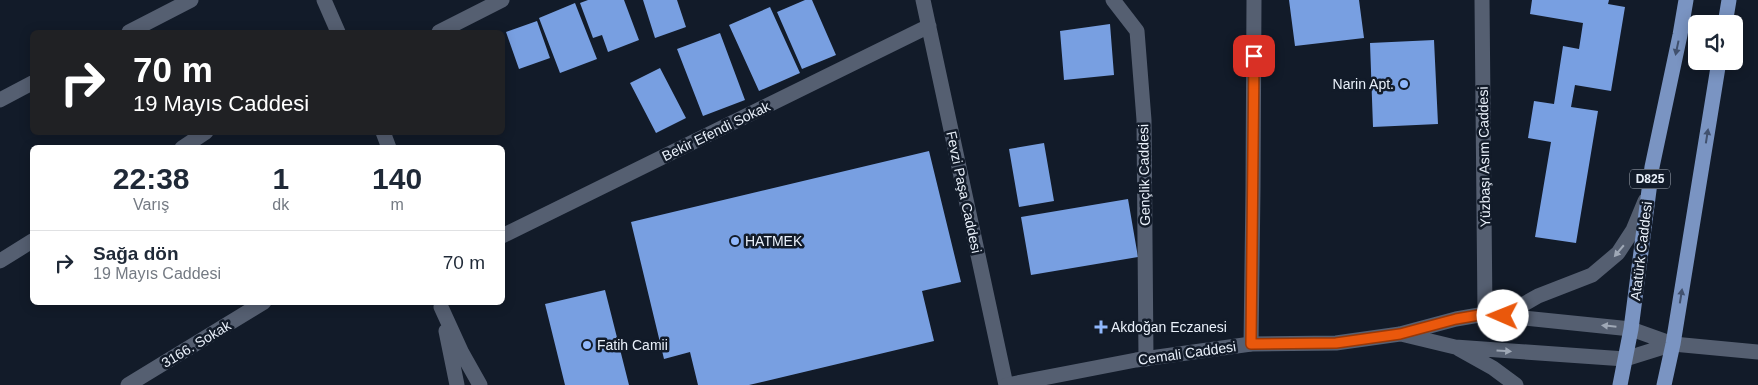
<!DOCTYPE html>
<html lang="tr">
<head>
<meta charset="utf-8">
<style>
	:root { --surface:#fff; --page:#f2f2f3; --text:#1f2937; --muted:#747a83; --line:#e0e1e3 }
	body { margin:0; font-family:Arial,sans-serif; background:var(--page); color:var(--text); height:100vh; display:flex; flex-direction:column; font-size:19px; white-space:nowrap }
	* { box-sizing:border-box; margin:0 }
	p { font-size:16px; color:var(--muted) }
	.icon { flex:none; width:28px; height:28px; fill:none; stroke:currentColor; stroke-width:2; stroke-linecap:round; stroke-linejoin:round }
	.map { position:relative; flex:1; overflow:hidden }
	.panel { position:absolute; left:30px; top:145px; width:475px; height:160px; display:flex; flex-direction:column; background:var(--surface); border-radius:8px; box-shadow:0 2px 12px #0003 }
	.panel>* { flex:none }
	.guide { position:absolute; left:30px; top:30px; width:475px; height:105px; border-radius:8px; box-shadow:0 2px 12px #0003; background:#202124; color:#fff; overflow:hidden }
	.fabs { position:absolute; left:1688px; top:15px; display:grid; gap:10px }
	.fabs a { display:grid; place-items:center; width:55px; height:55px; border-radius:8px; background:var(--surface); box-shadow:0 2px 12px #0003; font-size:25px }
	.pin { position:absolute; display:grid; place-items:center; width:42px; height:42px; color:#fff; margin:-21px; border-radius:10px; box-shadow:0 2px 8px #0006 }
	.me { position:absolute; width:55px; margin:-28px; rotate:271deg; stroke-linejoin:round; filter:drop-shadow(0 0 4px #0008) }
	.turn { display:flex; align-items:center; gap:18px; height:105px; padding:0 20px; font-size:22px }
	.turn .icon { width:65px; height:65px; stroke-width:2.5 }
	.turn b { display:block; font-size:35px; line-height:42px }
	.eta { display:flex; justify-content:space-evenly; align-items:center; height:85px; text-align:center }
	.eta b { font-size:30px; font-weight:800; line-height:35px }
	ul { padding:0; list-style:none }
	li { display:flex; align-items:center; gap:15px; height:65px; padding:0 20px; border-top:1px solid var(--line) }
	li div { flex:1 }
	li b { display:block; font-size:19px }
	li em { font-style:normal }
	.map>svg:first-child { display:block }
	.building { fill:#789fe1 }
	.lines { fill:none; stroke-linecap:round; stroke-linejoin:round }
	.street { stroke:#555f71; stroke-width:15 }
	.secondary { stroke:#555f71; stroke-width:15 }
	.primary { stroke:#7a94c2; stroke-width:15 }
	.oneway { fill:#41516e }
	.oneway2 { fill:#9fa8b6 }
	.route-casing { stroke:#983908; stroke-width:12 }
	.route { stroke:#ea580c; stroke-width:9 }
	.poi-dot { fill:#90b8fd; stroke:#121b29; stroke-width:2 }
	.labels { text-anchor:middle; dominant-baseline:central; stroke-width:5; stroke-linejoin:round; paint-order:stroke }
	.shield { fill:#121b29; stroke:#a8b0bb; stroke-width:1 }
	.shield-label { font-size:12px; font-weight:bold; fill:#e9f0fa }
	.poi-label { font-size:14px; fill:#e9f0fa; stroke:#121b29; text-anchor:start }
	.street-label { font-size:14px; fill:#e9f0fa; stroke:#121b29 }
</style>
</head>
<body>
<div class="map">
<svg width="1758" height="385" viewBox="0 0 1758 385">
	<rect width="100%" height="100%" fill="#121b29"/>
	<!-- building -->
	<path class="building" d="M588 0H624L639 40 608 52 602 35 593 38 580 3Z
		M643 0H677L686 27 655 38Z
		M805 0H812L836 55 802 69 777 12Z
		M1289 0H1359L1364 38 1295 46Z
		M1532 0H1609L1608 4 1625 7 1611 91 1575 85 1571 107 1598 111 1576 243 1535 237 1551 142 1528 138 1534 101 1554 104 1563 46 1579 49 1583 23 1530 14Z
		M575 3 597 59 560 73 539 18Z
		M770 7 800 73 759 91 729 25Z
		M537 21 550 58 519 69 506 32Z
		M1110 24 1114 75 1064 80 1060 31Z
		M720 33 745 100 703 116 677 49Z
		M1434 40 1438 124 1373 127 1370 43Z
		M660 68 686 118 656 133 630 83Z
		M1044 143 1054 201 1019 207 1009 149Z
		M929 151 961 282 922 291 934 341 749 385H698L690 352 664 359 631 222Z
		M1128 199 1138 257 1031 275 1021 217Z
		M605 290 629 385H565L545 304Z"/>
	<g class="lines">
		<!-- street -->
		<path class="street" d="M923 0 1006 385
			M1113 0 1137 31 1144 120 1146 359
			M129 32 191 0
			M439 32 502 0
			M0 100 32 83
			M182 148 206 132
			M502 236 929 26
			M0 261 32 241
			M1251 344 1253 188 1254 0
			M1673 344 1758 352
			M128 385 264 302"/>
		<!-- secondary -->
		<path class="secondary" d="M324 0 338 32
			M1482 0 1485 314
			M383 132 389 148
			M441 307 462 353 480 385
			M1503 316 1538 296 1592 275 1618 253 1633 230 1645 201
			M446 331 457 385
			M1401 334 1455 347 1625 359 1673 344
			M1459 349 1493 368 1516 385
			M1007 385 1136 360 1251 344 1336 343 1400 334 1456 319 1485 314 1631 329 1673 344"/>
		<!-- primary -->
		<path class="primary" d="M1725 24 1729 0
			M1620 385 1631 329 1652 167 1680 35 1686 0
			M1664 385 1673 344 1719 61"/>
	</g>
	<!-- one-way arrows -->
	<defs><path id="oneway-solid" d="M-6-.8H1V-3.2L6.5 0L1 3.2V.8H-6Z" transform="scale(1.25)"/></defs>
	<g class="oneway">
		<use href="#oneway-solid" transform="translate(1677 48) rotate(102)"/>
		<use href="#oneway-solid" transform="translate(1707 136) rotate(-81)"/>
		<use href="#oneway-solid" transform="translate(1681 296) rotate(-81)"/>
	</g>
	<g class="oneway2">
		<use href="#oneway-solid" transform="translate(1619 251) rotate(130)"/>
		<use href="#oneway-solid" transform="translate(1609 326) rotate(-174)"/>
		<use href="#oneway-solid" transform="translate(1504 351) rotate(4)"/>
	</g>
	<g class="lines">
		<!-- route casing -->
		<g class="route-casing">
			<path id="route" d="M1254 56 1251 344 1336 343 1400 334 1456 319 1485 314 1503 316"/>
		</g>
		<!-- route -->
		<use href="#route" class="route"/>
	</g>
	<!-- markers -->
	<g class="poi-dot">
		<circle cx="1404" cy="84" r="5"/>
		<circle cx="735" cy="241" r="5"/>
		<path d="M1098.5 319.5h5v5h5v5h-5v5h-5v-5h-5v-5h5z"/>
		<circle cx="587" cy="345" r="5"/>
	</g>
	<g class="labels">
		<!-- shield labels -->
		<rect class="shield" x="1630" y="169.5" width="40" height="19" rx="4"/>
		<g class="shield-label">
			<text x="1650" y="179">D825</text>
		</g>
		<!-- poi labels -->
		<g class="poi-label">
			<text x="1394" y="84" text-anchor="end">Narin Apt.</text>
			<text x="745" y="241">HATMEK</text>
			<text x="1111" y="327">Akdoğan Eczanesi</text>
			<text x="597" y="345">Fatih Camii</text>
		</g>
		<!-- street labels -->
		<g class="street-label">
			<text transform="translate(716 131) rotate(-26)">Bekir Efendi Sokak</text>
			<text transform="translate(1484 157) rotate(-91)">Yüzbaşı Asım Caddesi</text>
			<text transform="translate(1144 175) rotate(-91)">Gençlik Caddesi</text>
			<text transform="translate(964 192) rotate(78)">Fevzi Paşa Caddesi</text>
			<text transform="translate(1641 251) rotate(-83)">Atatürk Caddesi</text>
			<text transform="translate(196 344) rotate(-31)">3166. Sokak</text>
			<text transform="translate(1187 353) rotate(-8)">Cemali Caddesi</text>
		</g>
	</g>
</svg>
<div class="fabs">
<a><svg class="icon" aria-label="sound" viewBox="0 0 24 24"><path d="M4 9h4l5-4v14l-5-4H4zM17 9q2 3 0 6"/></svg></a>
</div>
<div class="pin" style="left:1254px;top:56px;background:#d93025"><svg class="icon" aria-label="arrive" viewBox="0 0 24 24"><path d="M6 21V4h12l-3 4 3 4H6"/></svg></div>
<svg class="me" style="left:1503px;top:316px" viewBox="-20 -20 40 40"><circle r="19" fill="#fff"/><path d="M0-13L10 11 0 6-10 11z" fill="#ea580c"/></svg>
<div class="guide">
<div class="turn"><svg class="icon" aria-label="right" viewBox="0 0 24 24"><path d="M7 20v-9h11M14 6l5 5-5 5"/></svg><div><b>70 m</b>19 Mayıs Caddesi</div></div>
</div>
<section class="panel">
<div class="eta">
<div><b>22:38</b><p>Varış</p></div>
<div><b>1</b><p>dk</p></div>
<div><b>140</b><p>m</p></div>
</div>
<ul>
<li><svg class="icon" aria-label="right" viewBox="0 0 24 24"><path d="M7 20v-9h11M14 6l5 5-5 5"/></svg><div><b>Sağa dön</b><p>19 Mayıs Caddesi</p></div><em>70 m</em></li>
</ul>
</section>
</div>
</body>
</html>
